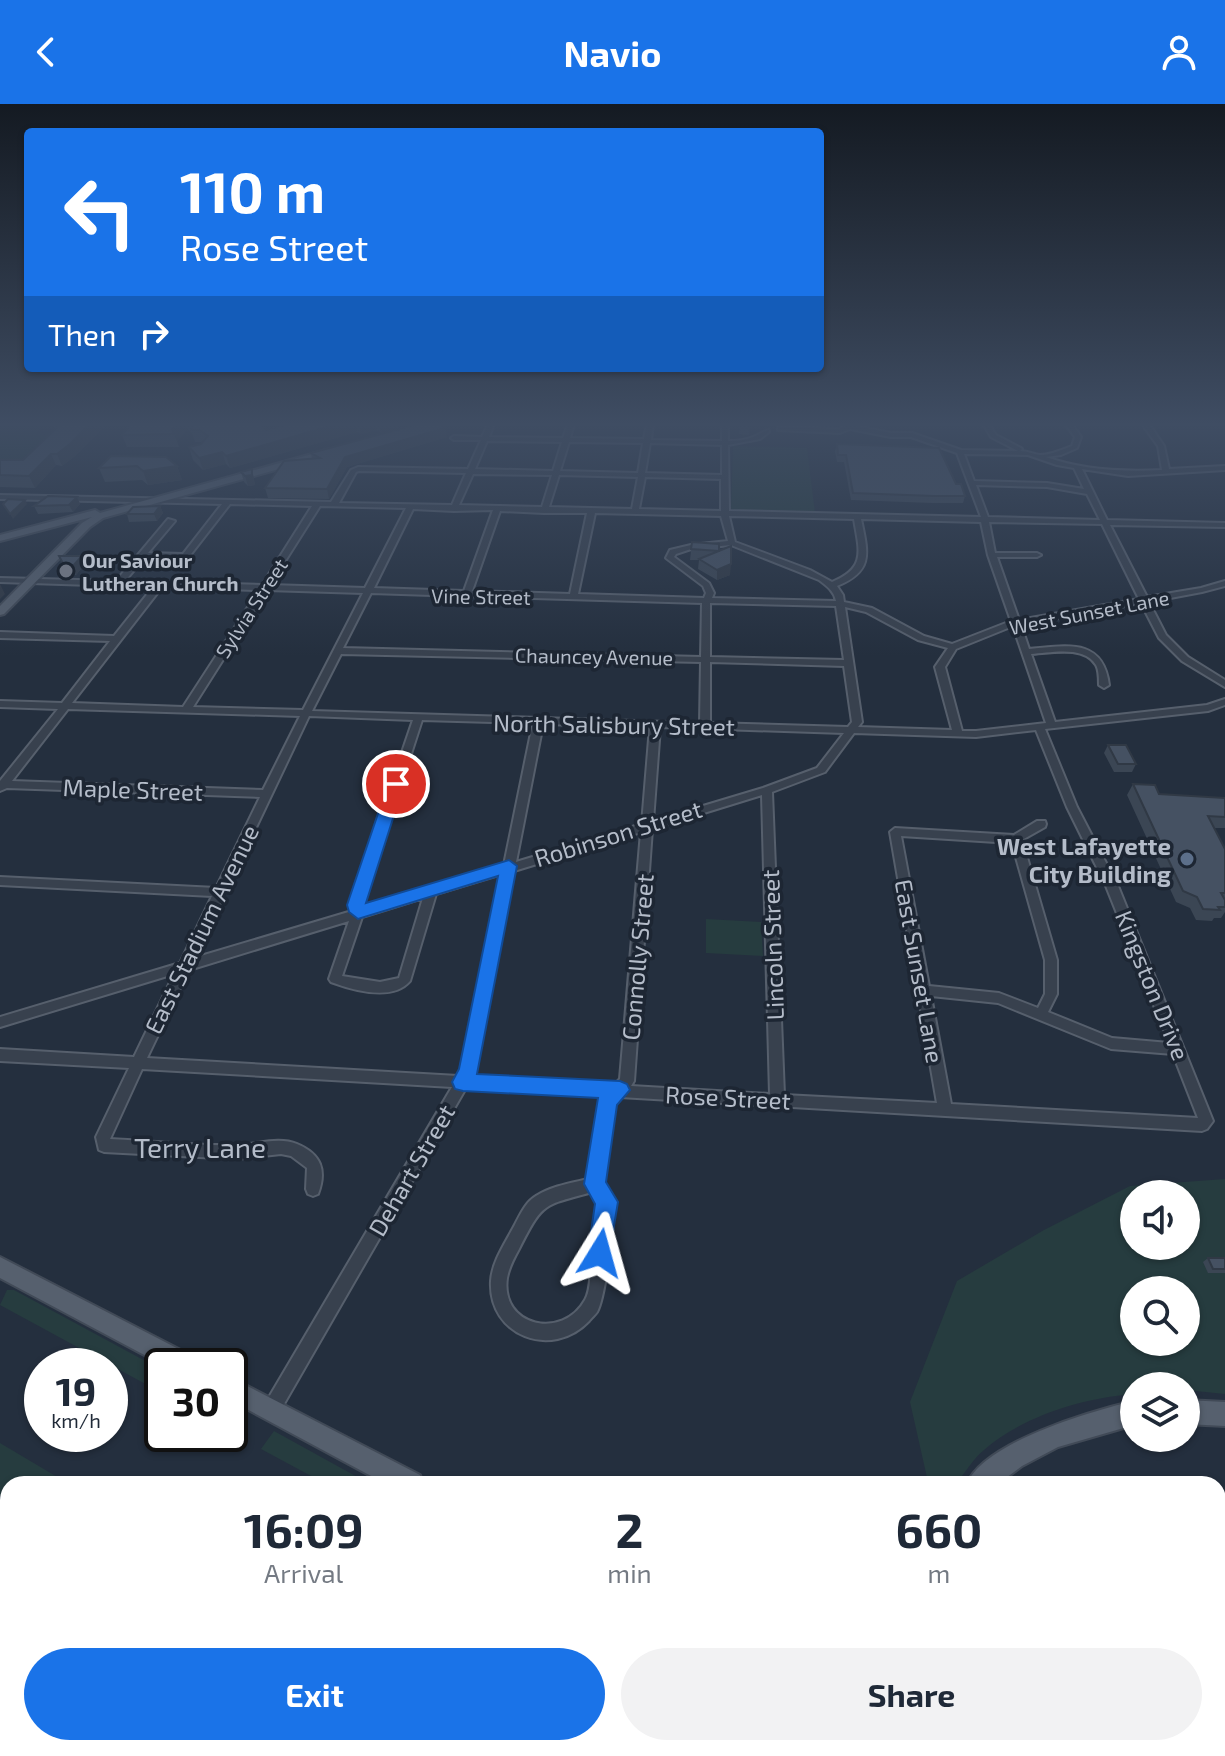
<!DOCTYPE html>
<html lang="en">
<head>
<meta charset="utf-8">
<style>
	:root { --surface:#fff; --page:#f2f2f3; --text:#1f2937; --muted:#747a83; --accent:#1a73e8 }
	body { margin:0; font-family:"Exo 2",sans-serif; background:var(--page); color:var(--text); height:100vh; display:flex; flex-direction:column; font-size:30px; white-space:nowrap }
	* { box-sizing:border-box; margin:0 }
	p { font-size:26px; color:var(--muted) }
	.icon { flex:none; width:44px; height:44px; fill:none; stroke:currentColor; stroke-width:2; stroke-linecap:round; stroke-linejoin:round }
	.map { position:relative; flex:1; overflow:hidden }
	.drawer { position:absolute; left:0px; top:1372px; width:1226px; height:280px; display:flex; flex-direction:column; background:var(--surface); border-radius:24px 24px 0 0; box-shadow:0 2px 6px #0004 }
	.drawer>* { flex:none }
	.banner { position:absolute; left:24px; top:24px; width:800px; height:244px; border-radius:8px; box-shadow:0 2px 6px #0004; background:#1a73e8; color:#fff; overflow:hidden }
	.buttons { position:absolute; left:1120px; top:1076px; display:grid; gap:16px }
	.buttons a { display:grid; place-items:center; width:80px; height:80px; border-radius:50%; background:var(--surface); box-shadow:0 2px 6px #0004; font-size:40px }
	.speed { position:absolute; left:24px; top:1244px; display:flex; gap:16px; font-size:40px; font-weight:700; text-align:center }
	.speed>* { display:grid; place-content:center; width:104px; height:104px; border-radius:50%; background:var(--surface); box-shadow:0 2px 6px #0004; line-height:1 }
	.speed small { font-size:20px; font-weight:400 }
	.speed .limit { border:4px solid #111; border-radius:12px; background:#fff; color:#111 }
	.pin { position:absolute; display:grid; place-items:center; width:68px; height:68px; color:#fff; margin:-34px; border:4px solid #fff; border-radius:50%; box-shadow:0 2px 8px #0007 }
	.me { position:absolute; width:88px; margin:-44px; rotate:8deg; stroke-linejoin:round; filter:drop-shadow(0 0 6px #0008) }
	.turn { display:flex; align-items:center; gap:28px; height:168px; padding:0 24px; font-size:36px }
	.turn .icon { width:104px; height:104px; stroke-width:2.5 }
	.turn b { display:block; font-size:56px; line-height:68px }
	.then { display:flex; align-items:center; height:76px; padding:0 24px; background:#0003; gap:16px; font-size:30px }
	.eta { display:flex; justify-content:space-evenly; align-items:center; height:136px; text-align:center }
	.eta b { font-size:48px; font-weight:700; line-height:56px }
	.action { display:flex; gap:16px; margin-top:auto; padding:16px 24px }
	.action a { flex:1; height:92px; border-radius:48px; background:var(--accent); color:#fff; font-size:32px; font-weight:700; line-height:92px; text-align:center }
	.action a+a { background:var(--page); color:var(--text) }
	header { display:flex; justify-content:space-between; align-items:center; height:104px; padding:0 24px; background:var(--accent); color:#fff; font-size:36px; font-weight:700 }
	.map>svg:first-child { display:block }
	.green { fill:#263c3f; fill-rule:evenodd }
	.water { fill:#394c67 }
	.lines { fill:none; stroke-linecap:round; stroke-linejoin:round }
	.stream { stroke:#394c67; stroke-width:5 }
	.minor-casing { stroke:#565f6c; stroke-width:4 }
	.major-casing { stroke:#414a57; stroke-width:4 }
	.minor { fill:#38414e; fill-rule:evenodd }
	.major { fill:#56606e; fill-rule:evenodd }
	.wall { fill:#3b4654 }
	.shaded-wall { fill:#303945 }
	.building { fill:#455162; stroke:#303945; stroke-width:2 }
	.route { fill:#1a73e8; stroke:#114b97; stroke-width:2 }
	.worship-dot { fill:#6b7280; stroke:#1d2633; stroke-width:3 }
	.service-dot { fill:#5c6f8a; stroke:#1d2633; stroke-width:3 }
	.labels { text-anchor:middle; dominant-baseline:central; stroke-width:7; stroke-linejoin:round; paint-order:stroke }
	.far-poi-label { font-size:20px; font-weight:bold; fill:#b4bcc9; stroke:#1d2633; text-anchor:start }
	.far-street-label { font-size:20px; fill:#b4bcc9; stroke:#1d2633 }
	.street-label { font-size:24px; fill:#b4bcc9; stroke:#1d2633 }
	.poi-label { font-size:24px; font-weight:bold; fill:#b4bcc9; stroke:#1d2633; text-anchor:end }
	.near-street-label { font-size:28px; fill:#b4bcc9; stroke:#1d2633 }
</style>
</head>
<body>
<header><svg class="icon" aria-label="back" viewBox="0 0 24 24"><path d="M15 5l-7 7 7 7"/></svg>Navio<svg class="icon" aria-label="person" viewBox="0 0 24 24"><circle cx="12" cy="8" r="4"/><path d="M4 21q1-7 8-7t8 7"/></svg></header>
<div class="map">
<svg width="1225" height="1652" viewBox="0 0 1225 1652">
	<rect width="100%" height="100%" fill="#242f3e"/>
	<!-- green -->
	<path class="green" d="M0 320H45L35 330 62 331 26 364H0Z
		M733 342 807 344 815 409 731 407Z
		M706 815 761 818 763 852 706 849Z
		M1225 1075V1290L1186 1286V1282H1134V1290C1083 1294 1023 1312 984 1346 973 1355 965 1369 956 1380L928 1378 910 1298 957 1177 1044 1126 1130 1082ZM1134 1090H1186V1142H1134ZM1134 1186H1186V1238H1134Z
		M7 1186H14L162 1266V1289L0 1201Z
		M274 1327 370 1380H326L261 1345Z
		M0 1339 69 1380H8V1397L0 1392Z
		M313 1644H826L842 1652H311Z"/>
	<!-- water -->
	<path class="water" d="M0 1392 8 1397V1644H14L10 1652H0Z"/>
	<g class="lines">
		<!-- stream -->
		<path class="stream" d="M1218 1451 1225 1442
			M1027 1652 1030 1644"/>
		<!-- minor casing -->
		<g class="minor-casing">
			<path id="minor" d="M488 320H494L489 333 563 334 568 320H574L570 334 644 335 647 320H653L651 336 722 337V320H728V337C736 337 745 336 753 333 759 331 763 327 769 326V328L760 335 728 341 729 407 981 413 957 349 911 333H891L850 325 840 329 778 326V324L780 323 839 325 849 320H858L856 322 891 329H912L961 346 1018 347 991 333 983 320H989L996 331 1021 344 1022 345 1020 347C1027 347 1033 350 1040 351 1050 351 1062 346 1072 342L1075 333 1065 320H1072L1081 333 1077 344 1061 351 1046 353C1082 366 1124 368 1162 366L1158 342 1142 320H1149L1164 342 1169 365 1225 362V366L1128 372 1082 365 1107 416 1225 419V423L1110 421 1147 493 1201 484 1225 477V482L1202 488 1149 498 1166 531 1188 553 1225 576V583L1182 557 1159 534 1141 499 1021 521 1029 545C1066 542 1103 533 1109 581L1104 584 1099 581C1099 575 1099 566 1096 561 1084 541 1050 549 1031 550L1055 618 1207 601 1225 595V601L1208 607 1045 625 1077 703 1118 782 1213 1017 1207 1025 1202 1027 620 993 614 1000C611 1020 608 1040 605 1060 604 1065 602 1073 603 1078 604 1086 613 1091 613 1100 615 1117 605 1194 597 1208 595 1211 591 1214 589 1217 552 1256 488 1232 491 1177 492 1159 504 1141 512 1126 519 1114 524 1099 536 1092 552 1082 571 1079 588 1075L600 997 603 992 466 984 277 1312 271 1315 265 1312 262 1306 265 1300 452 983 142 965 110 1035C152 1037 194 1042 235 1041 256 1041 278 1032 297 1040 321 1050 327 1066 318 1090L313 1092 308 1090 306 1085 307 1064 291 1052 281 1050 237 1055 104 1048 99 1046 96 1033 129 964 0 957V945L134 953 174 870 0 923V913L180 859 212 792 0 781V773L216 784 260 693 7 684 0 687V677L58 605 0 603V597L62 599 110 537 0 534V528L114 532 153 483 0 478V474L116 477 168 415 175 417 148 449 183 450 222 400 0 395V391L331 398 351 366 358 363 468 365 481 336H454L451 334 454 332 482 333ZM487 337 562 338 553 367 475 365ZM569 338 643 339 638 369 560 367ZM650 339 722 341V371L645 369ZM964 350 1028 351 1057 361 1074 364 1084 385 1047 379 974 377ZM359 367 466 369 452 401 339 399 356 368ZM473 370 552 371 542 403 459 401ZM559 371 638 373 632 405 549 403ZM645 373 721 375V407L639 405ZM976 381 1047 383 1087 390 1100 416 988 413ZM230 400 312 402 262 481 125 477 145 453 188 454ZM320 402 406 404 365 484 270 481ZM413 405 454 407 493 406 464 487 374 484ZM500 407 544 409H587L570 490 472 487ZM595 409 721 412 728 437 691 441 670 446 666 454 703 482 706 489 704 494 578 490ZM729 412 854 415C859 446 867 464 832 478L810 466 735 438ZM861 415 981 418 988 451 1011 517 952 540 924 532 872 504 844 498 843 491 837 482C874 467 868 449 861 415ZM989 418 1102 420 1139 495 1019 516 997 453H1037L1041 451 1037 449H995ZM731 441 819 476C827 482 834 487 836 497L712 494 714 489 709 479 674 453 676 450 691 445ZM162 483 259 486 183 603 72 599ZM267 486 363 489 303 606 193 603ZM371 489 462 492 466 494 470 492 702 499 701 553 343 544ZM710 499 836 502 844 556 710 553ZM845 503 866 508 918 536 948 544 935 563 952 626 858 623 862 618ZM1013 522 1046 619 976 627H962L945 563 956 545ZM341 550 701 558 700 619 312 607ZM710 558 844 562 852 618 848 623 710 619ZM68 605 300 612 263 686 12 677ZM309 612 413 616 350 801 352 807 194 854ZM422 616 533 619 504 761 436 782 432 781 426 785 363 804 362 801ZM543 620 650 623 642 720 516 758ZM660 623 844 629 817 664 763 684 653 717ZM1036 626 1067 703 1106 782 1169 939 1112 934 1048 908 1057 890V856L1022 736 1045 723 1046 720 1045 717H1037L1014 731 895 724 890 728 937 999 784 991 772 688 825 668 854 629 976 633ZM762 691 770 990 631 982 634 977 652 725ZM641 728 620 975 614 981 472 973 476 966 514 767ZM901 732 1012 739 1045 856V890L1038 904 999 889 929 882ZM502 770 462 965 458 972 147 954 189 866 349 817 329 875 331 878C353 886 392 898 410 877L436 790ZM423 794 399 874 380 878 342 872 362 813ZM931 892 998 899 1111 945 1173 950 1198 1014 951 1000ZM592 1088C594 1091 597 1095 598 1099 600 1108 593 1154 591 1166 590 1175 590 1188 585 1196 563 1236 500 1223 507 1174 509 1163 514 1154 519 1145 543 1098 542 1102 592 1088Z"/>
		</g>
		<!-- major casing -->
		<g class="major-casing">
			<path id="major" d="M330 345 333 346V350L103 414 90 423 4 510 0 511V502L82 419 92 413 0 437V431L95 406 100 409Z
				M0 1153 196 1254 199 1262H165L0 1174Z
				M230 1273 420 1371 423 1380H386L230 1296Z
				M1186 1296 1225 1298V1322L1186 1320Z
				M1134 1297V1321L1058 1343 1022 1362 998 1380H967C984 1338 1092 1307 1134 1297Z
				M903 1644H943L946 1652H906Z"/>
		</g>
		<!-- minor -->
		<use href="#minor" class="minor"/>
		<!-- major -->
		<use href="#major" class="major"/>
	</g>
	<!-- wall -->
	<path class="wall" d="M53 320H107L75 352 62 362 56 361 35 384 0 383V356H23L55 326Z
		M128 320H259L266 326 289 320H398L399 324 381 329 377 326 361 330 357 328 230 364 226 360 203 366 193 356 189 343 201 340 203 338H195L192 329 188 325 177 337 179 343H127L122 331 130 322Z
		M740 320H750L749 331 739 330Z
		M447 333 347 363 329 395 268 394 265 384 312 355 311 349Z
		M837 340 956 380 965 392 963 399H932L851 396 844 358H837L835 347Z
		M111 352 177 362 182 376 148 381 142 376 105 378 99 364Z
		M252 365 255 381 248 382 244 378 241 368Z
		M77 393 80 400 73 408 38 410 34 402Z
		M160 402 163 409 157 417 129 418 127 410Z
		M692 438 719 447 730 471 717 476 698 465 699 456H690Z
		M59 452H82L85 460 76 471 69 470Z
		M1108 641 1136 660 1132 668H1114L1104 649Z
		M1133 680 1159 690 1225 694V724H1214L1225 745V808L1221 814H1214L1212 817 1196 816 1190 804 1176 798 1127 691Z
		M1208 1154H1225V1169H1208L1203 1158Z"/>
	<!-- shaded-wall -->
	<path class="shaded-wall" d="M90 320H107L75 352 62 362 57 350Z
		M177 320H186L188 325 177 337 172 326Z
		M337 320H356L357 328 230 364 226 352Z
		M359 320H376L377 326 361 330Z
		M379 320H398L399 324 381 329Z
		M445 324 447 333 347 363 329 395 327 385 345 353Z
		M222 348 226 360 203 366 199 354Z
		M51 350 56 361 35 384 29 372Z
		M177 362 182 376 148 381 143 367Z
		M252 365 255 381 248 382 245 372Z
		M77 393 80 400 73 408 69 401Z
		M25 396 27 400 13 415 10 410Z
		M160 402 163 409 157 417 154 410Z
		M82 452 85 460 76 471 72 463Z
		M731 460 730 471 717 476V466Z
		M0 480 5 490 0 495Z"/>
	<!-- building -->
	<path class="building" d="M61 320H90L70 340 57 350H51L29 372 0 371V356H23Z
		M131 320H177L172 326 174 330 122 331Z
		M192 320H259L266 326 289 320H337L226 352 222 348 199 354 189 343 201 340 208 332 200 326H191L193 321Z
		M418 320H440L445 324 345 353 327 385 265 384 284 357 320 354 311 349Z
		M837 340 939 344 956 380H961L965 392H934L853 389 846 351H838Z
		M111 352 166 353 177 362 143 367 137 362 99 364Z
		M252 365V371L245 372 241 368Z
		M48 392 77 393 69 401 34 402Z
		M8 395 25 396 10 410 3 400Z
		M160 402 154 410H127L133 403Z
		M692 438 719 440V447L691 445Z
		M731 442V460L717 466 699 455Z
		M59 452H82L72 463H65Z
		M1108 641H1126L1136 660H1118Z
		M1133 680 1155 681 1159 690 1225 694V713L1208 712 1225 745V789H1221L1225 796V803H1218L1220 806 1203 805 1197 793 1183 787Z
		M1208 1154H1225V1165H1213Z"/>
	<!-- sky -->
	<linearGradient id="sky" x2="0" y2="1"><stop stop-color="#141a22"/><stop offset="0.58" stop-color="#3f4d63"/><stop offset="1" stop-color="#3f4d63" stop-opacity="0"/></linearGradient>
	<rect width="1225" height="552" fill="url(#sky)"/>
	<!-- route -->
	<path class="route" d="M396 675 404 680 366 799 509 756 517 762 477 970 620 977 627 980 630 986 617 1001 606 1078 618 1098 608 1157 600 1160 591 1157 588 1149 595 1100 584 1080 598 994 463 987 455 985 452 978 459 965 498 772 358 815 349 808 347 801 388 680Z"/>
	<!-- markers -->
	<circle class="worship-dot" cx="66" cy="467" r="8"/>
	<circle class="service-dot" cx="1187" cy="755" r="8"/>
	<g class="labels">
		<!-- far-poi labels -->
		<g class="far-poi-label">
			<text x="82" y="456">Our Saviour<tspan x="82" dy="23">Lutheran Church</tspan></text>
		</g>
		<!-- far-street labels -->
		<g class="far-street-label">
			<text transform="translate(481 492) rotate(1)">Vine Street</text>
			<text transform="translate(251 504) rotate(-57)">Sylvia Street</text>
			<text transform="translate(1089 508) rotate(-11)">West Sunset Lane</text>
			<text transform="translate(594 552) rotate(1)">Chauncey Avenue</text>
		</g>
		<!-- street labels -->
		<g class="street-label">
			<text transform="translate(614 620) rotate(1)">North Salisbury Street</text>
			<text transform="translate(133 685) rotate(2)">Maple Street</text>
			<text transform="translate(618 729) rotate(-17)">Robinson Street</text>
			<text transform="translate(201 825) rotate(-64)">East Stadium Avenue</text>
			<text transform="translate(772 841) rotate(-92)">Lincoln Street</text>
			<text transform="translate(637 853) rotate(-85)">Connolly Street</text>
			<text transform="translate(920 867) rotate(80)">East Sunset Lane</text>
			<text transform="translate(1153 881) rotate(68)">Kingston Drive</text>
			<text transform="translate(728 993) rotate(3)">Rose Street</text>
			<text transform="translate(411 1066) rotate(-60)">Dehart Street</text>
		</g>
		<!-- poi labels -->
		<g class="poi-label">
			<text x="1171" y="741">West Lafayette<tspan x="1171" dy="28">City Building</tspan></text>
		</g>
		<!-- near-street labels -->
		<g class="near-street-label">
			<text x="200" y="1043">Terry Lane</text>
		</g>
	</g>
</svg>
<div class="buttons">
<a><svg class="icon" aria-label="sound" viewBox="0 0 24 24"><path d="M4 9h4l5-4v14l-5-4H4zM17 9q2 3 0 6"/></svg></a>
<a><svg class="icon" aria-label="search" viewBox="0 0 24 24"><circle cx="10" cy="10" r="6"/><path d="M15 15l6 6"/></svg></a>
<a><svg class="icon" aria-label="layers" viewBox="0 0 24 24"><path d="M12 4l9 5-9 5-9-5zM3 14l9 5 9-5"/></svg></a>
</div>
<div class="speed"><div>19<small>km/h</small></div><div class="limit">30</div></div>
<div class="pin" style="left:396px;top:680px;background:#d93025"><svg class="icon" aria-label="arrive" viewBox="0 0 24 24"><path d="M6 21V4h12l-3 4 3 4H6"/></svg></div>
<svg class="me" style="left:600px;top:1149px" viewBox="-20 -20 40 40"><path d="M0-17L14 15 0 8-14 15z" fill="#1a73e8" stroke="#fff" stroke-width="4"/></svg>
<div class="banner">
<div class="turn"><svg class="icon" aria-label="left" viewBox="0 0 24 24"><path d="M17 20v-9H6M10 6l-5 5 5 5"/></svg><div><b>110 m</b>Rose Street</div></div>
<div class="then">Then<svg class="icon" aria-label="right" viewBox="0 0 24 24"><path d="M7 20v-9h11M14 6l5 5-5 5"/></svg></div>
</div>
<section class="drawer">
<div class="eta">
<div><b>16:09</b><p>Arrival</p></div>
<div><b>2</b><p>min</p></div>
<div><b>660</b><p>m</p></div>
</div>
<div class="action"><a>Exit</a><a>Share</a></div>
</section>
</div>
</body>
</html>
